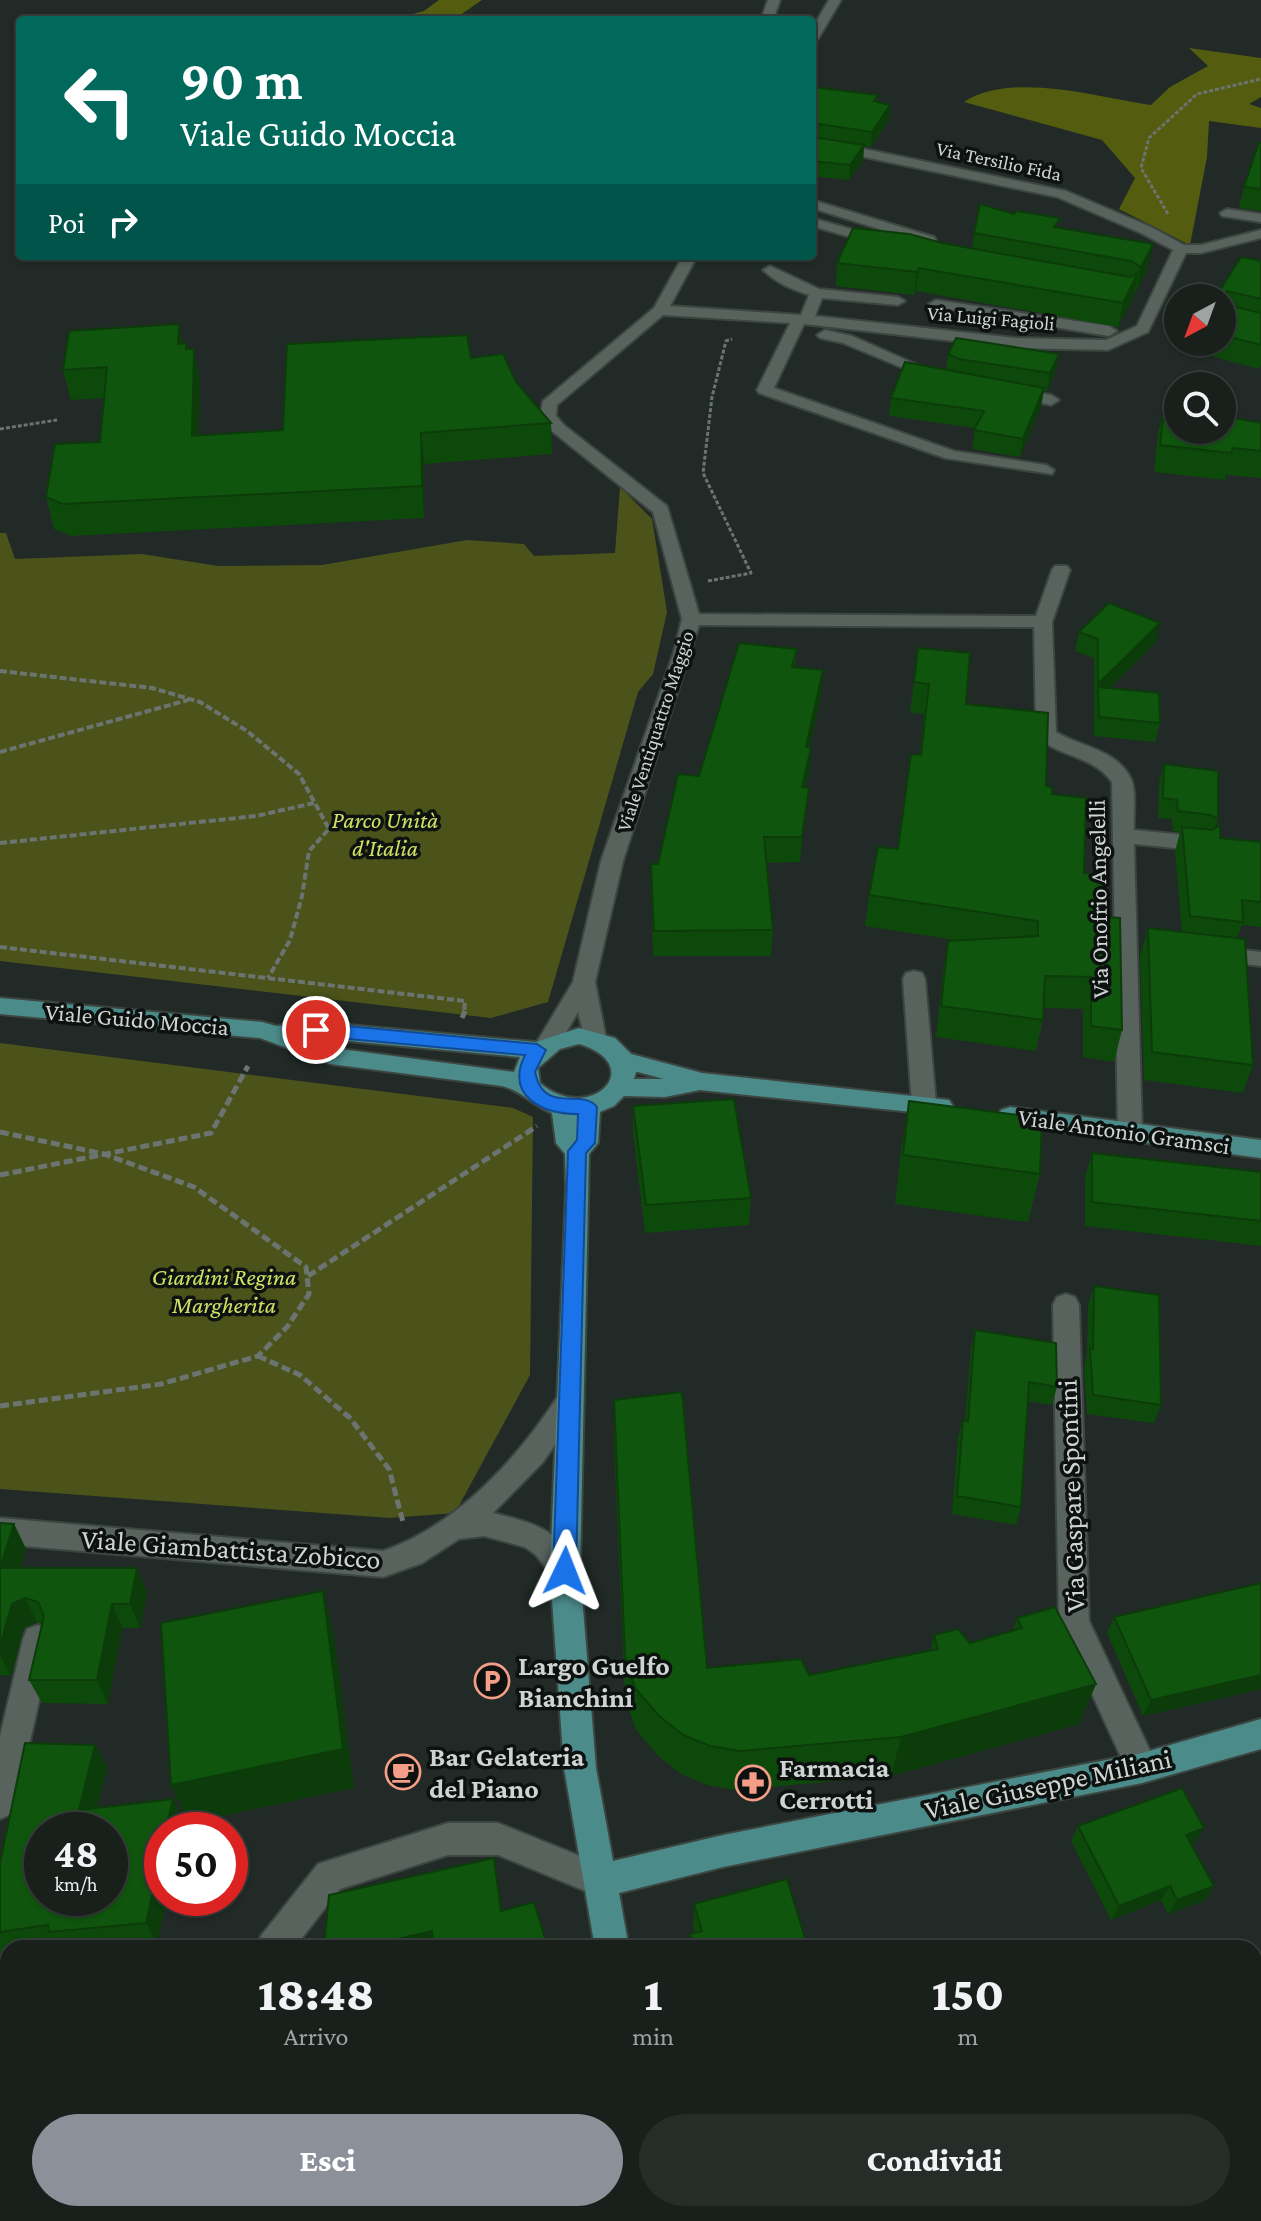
<!DOCTYPE html>
<html lang="it">
<head>
<meta charset="utf-8">
<style>
	:root { --surface:#19201c; --page:#262d29; --text:#f1f3f6; --muted:#9fa3a3; --line:#373e3b; --accent:#8c9099 }
	body { margin:0; font-family:"Crimson Pro",serif; background:var(--page); color:var(--text); height:100vh; display:flex; flex-direction:column; font-size:30px; white-space:nowrap }
	* { box-sizing:border-box; margin:0 }
	p { font-size:26px; color:var(--muted) }
	.icon { flex:none; width:44px; height:44px; fill:none; stroke:currentColor; stroke-width:2; stroke-linecap:round; stroke-linejoin:round }
	.map { position:relative; flex:1; overflow:hidden }
	.panel { position:absolute; left:0px; top:1940px; width:1262px; height:282px; display:flex; flex-direction:column; background:var(--surface); border-radius:24px 24px 0 0; box-shadow:0 2px 6px #0004,0 0 0 2px var(--line) }
	.panel>* { flex:none }
	.top-card { position:absolute; left:16px; top:16px; width:800px; height:244px; border-radius:8px; box-shadow:0 2px 6px #0004,0 0 0 2px var(--line); background:#00695c; color:#fff; overflow:hidden }
	.needle { width:52px; rotate:221deg }
	.buttons { position:absolute; left:1164px; top:284px; display:grid; gap:16px }
	.buttons a { display:grid; place-items:center; width:72px; height:72px; border-radius:50%; background:var(--surface); box-shadow:0 2px 6px #0004,0 0 0 2px var(--line); font-size:40px }
	.speed { position:absolute; left:24px; top:1812px; display:flex; gap:16px; font-size:40px; font-weight:700; text-align:center }
	.speed>* { display:grid; place-content:center; width:104px; height:104px; border-radius:50%; background:var(--surface); box-shadow:0 2px 6px #0004,0 0 0 2px var(--line); line-height:1 }
	.speed small { font-size:20px; font-weight:400 }
	.speed .limit { border:12px solid #d22; background:#fff; color:#111 }
	.pin { position:absolute; display:grid; place-items:center; width:68px; height:68px; color:#fff; margin:-34px; border:4px solid #fff; border-radius:50%; box-shadow:0 2px 8px #0007 }
	.me { position:absolute; width:88px; margin:-44px; rotate:2deg; stroke-linejoin:round; filter:drop-shadow(0 0 6px #0008) }
	.turn { display:flex; align-items:center; gap:28px; height:168px; padding:0 32px; font-size:36px }
	.turn .icon { width:104px; height:104px; stroke-width:2.5 }
	.turn b { display:block; font-size:56px; line-height:68px }
	.then { display:flex; align-items:center; height:76px; padding:0 32px; background:#0003; gap:16px; font-size:30px }
	.eta { display:flex; justify-content:space-evenly; align-items:center; height:136px; text-align:center }
	.eta b { font-size:48px; font-weight:800; line-height:56px }
	.button { display:flex; gap:16px; margin-top:auto; padding:16px 32px }
	.button a { flex:1; height:92px; border-radius:48px; background:var(--accent); color:#fff; font-size:32px; font-weight:800; line-height:92px; text-align:center }
	.button a+a { background:var(--page); color:var(--text) }
	.map>svg:first-child { display:block }
	.green { fill:#4b531a }
	.forest { fill:#545d0f }
	.lines { fill:none; stroke-linecap:round; stroke-linejoin:round }
	.minor-casing { stroke:#3d4541; stroke-width:4 }
	.major-casing { stroke:#3d4541; stroke-width:4 }
	.path-far2 { stroke:#6c7471; stroke-width:3; stroke-dasharray:4 2; stroke-linecap:butt }
	.path-far1 { stroke:#6c7471; stroke-width:4; stroke-dasharray:7 3; stroke-linecap:butt }
	.path { stroke:#6c7471; stroke-width:5; stroke-dasharray:9 4; stroke-linecap:butt }
	.minor { fill:#58635e; fill-rule:evenodd }
	.major { fill:#4b8c8b; fill-rule:evenodd }
	.wall { fill:#0e490c }
	.shaded-wall { fill:#0b3c0a }
	.building { fill:#10550e; stroke:#0b3c0a; stroke-width:2; fill-rule:evenodd }
	.route { fill:#1a73e8; stroke:#114b97; stroke-width:2 }
	.labels { text-anchor:middle; dominant-baseline:central; stroke-width:7; stroke-linejoin:round; paint-order:stroke }
	.far-street-label { font-size:20px; fill:#cdd4d1; stroke:#0d1210 }
	.park-label { font-size:24px; font-style:italic; fill:#d1e164; stroke:#0d1210 }
	.street-label { font-size:24px; fill:#cdd4d1; stroke:#0d1210 }
	.near-street-label { font-size:28px; fill:#cdd4d1; stroke:#0d1210 }
	.near-poi-label { font-size:28px; font-weight:bold; fill:#cdd4d1; stroke:#0d1210; text-anchor:start }
</style>
</head>
<body>
<div class="map">
<svg width="1261" height="2221" viewBox="0 0 1261 2221">
	<rect width="100%" height="100%" fill="#212a26"/>
	<!-- green -->
	<path class="green" d="M620 487 652 519 667 612 653 674 638 692 548 1002 491 1018 0 961V533H6L15 559 142 554 218 566 322 565 467 540 524 544 534 556 615 553Z
		M0 1043 513 1108 533 1117 530 1375 455 1513 390 1518 0 1489Z"/>
	<!-- forest -->
	<path class="forest" d="M439 0H482L453 20H391L424 11Z
		M1189 48 1261 58V97L1249 104 1261 108V128L1209 121 1207 157 1190 245 1119 209 1135 178 1102 140 964 102C1011 71 1097 97 1151 105L1170 87 1208 66Z"/>
	<g class="lines">
		<!-- minor casing -->
		<g class="minor-casing">
			<path id="minor" d="M768 0H780L773 20H761Z
				M829 0H841L818 39 812 42V29Z
				M812 141 850 146 1066 191 1151 227 1184 245H1201L1261 230V238L1201 253H1186L1148 332 1108 350 1016 348 804 324 774 388 954 451 1046 465 1054 470 1052 474 945 458 759 393 757 390 790 323 663 315 557 405 556 416 565 426 667 506 699 614 1036 616 1052 570 1055 566H1067L1070 570 1052 622 1056 732C1080 747 1117 749 1131 779 1137 792 1133 816 1134 830L1205 837 1215 844 1205 851 1134 844 1142 1132 1139 1138 1130 1141 1121 1138 1118 1132 1112 782C1091 753 1056 758 1036 734L1034 627 699 625 623 861 595 982 606 1038 602 1044 594 1046 586 1044 578 1012 557 1048 549 1050 541 1048 537 1042 573 982 601 861 674 652 682 619 653 512 553 432 540 417 543 401 654 308 683 256H697L670 306 801 315 809 295C792 289 776 283 763 270L770 266 819 289 898 297 905 301 898 305 822 298 815 316 1016 338 1106 340 1137 326 1173 250 1141 233 1057 197 850 154 812 149Z
				M812 200 934 237 936 240 924 243 812 208Z
				M1227 209 1261 214V222L1222 216 1220 213Z
				M812 218 886 239 888 242 881 246 812 226Z
				M936 300 1109 326 1117 331 1109 336 931 307 929 304Z
				M825 330 852 336 940 375 937 378H927L843 343 820 338 817 335Z
				M1010 388 1051 395 1059 400 1051 405 1004 396V390Z
				M1216 947 1261 952V966L1208 960 1205 955 1208 950Z
				M914 971 922 973 925 979 936 1104 932 1110 924 1113 916 1110 912 1104 903 979 906 973Z
				M1066 1294 1075 1297 1079 1305 1089 1621 1158 1768 1153 1779 1142 1783 1131 1779 1059 1622 1053 1305 1057 1297Z
				M570 1389 580 1393 584 1401 580 1409 543 1462 493 1513C534 1523 560 1529 580 1571L575 1580 565 1584 555 1580 536 1555 525 1547 484 1536 459 1539 422 1563 383 1577 0 1544V1518L383 1551C458 1525 518 1458 560 1393Z
				M38 1625 49 1629 53 1639 16 1803 11 1814 0 1819V1736L23 1639 27 1629Z
				M448 1823H498L612 1869 616 1881 612 1893 600 1897 498 1855H448L340 1889 294 1948H256L261 1936 318 1864Z
				M213 2214H249V2221H213Z
				M761 2214H844L841 2221H764Z"/>
		</g>
		<!-- major casing -->
		<g class="major-casing">
			<path id="major" d="M0 998 262 1022 276 1026 316 1022 536 1042 579 1028 615 1038 631 1054 702 1073 949 1100 953 1106 949 1112 941 1115 700 1090 665 1097 624 1096 614 1106 600 1112 598 1143 589 1154 580 1571 596 1768 613 1861 723 1835 1142 1753 1261 1719V1749L1142 1783 723 1867 619 1893 629 1948H595L564 1768 550 1571 566 1189 565 1154 556 1143 552 1113C532 1105 522 1091 502 1086L330 1064 260 1038 0 1014ZM316 1038 520 1057 514 1072 333 1048 309 1039ZM579 1044C649 1065 591 1126 540 1083L538 1068 560 1049ZM636 1072H638L664 1079H634Z
				M1010 1107 1261 1140V1158L1010 1125 1001 1122 998 1116 1001 1110Z
				M687 2214H723L725 2221H689Z"/>
		</g>
		<!-- path-far2 -->
		<path class="path-far2" d="M1168 214 1141 168 1149 138 1197 94 1261 79
			M0 429 57 420
			M708 581 751 573 703 473 712 397 726 341 732 339"/>
		<!-- path-far1 -->
		<path class="path-far1" d="M0 671 152 688 200 702 247 731 299 774 329 829 309 851 302 896 290 940 268 978
			M0 752 188 700
			M0 843 256 816 314 803
			M0 947 465 1001 464 1013"/>
		<!-- path -->
		<path class="path" d="M462 1018 465 1011
			M0 1132 104 1154 194 1187 306 1267 309 1294 287 1327 258 1356 161 1384 0 1406
			M0 1175 211 1133 248 1066
			M308 1276 537 1126
			M258 1356 300 1375 350 1418 389 1469 403 1522"/>
		<!-- minor -->
		<use href="#minor" class="minor"/>
		<!-- major -->
		<use href="#major" class="major"/>
	</g>
	<!-- wall -->
	<path class="wall" d="M812 87 878 95 877 102 889 120 871 147 864 146 863 160 849 180 812 176Z
		M1261 143V211L1239 208 1244 187Z
		M1058 227 1148 268 1136 292 1135 291 1134 296 1118 327 916 291 914 295 836 286 837 263 972 249 974 233Z
		M1261 261V365L1259 369 1190 350 1192 342H1222V298H1215Z
		M186 343 187 349 200 379 198 435 283 430 471 358 516 382 551 423 552 454 424 464V518L71 536 54 529 46 497 100 442 104 398 71 400 63 370Z
		M948 354H1059L1055 372 1047 391H1044L1041 406 1020 457 972 449 975 428 889 416 891 398 946 370Z
		M1164 407 1261 423V478L1226 475 1225 480 1154 472 1158 433Z
		M1079 632 1156 642 1109 689 1160 723 1155 742 1094 736V658L1075 651Z
		M918 648 966 704 1046 786 1052 794 1084 873 1105 917 1122 1030 1114 1062 1083 1057V1009L1043 1008V1020L1036 1051 936 1037 943 972 948 941 955 940 865 926 869 895 898 849 920 755 924 714 910 713Z
		M797 649 795 667 823 670 821 696 809 747 811 748 809 773 805 788 806 813 800 862 766 863 773 930 771 956H653L651 864H658L699 776Z
		M1164 764 1218 819 1216 827 1220 838 1261 842V927L1242 925 1237 938 1253 1065 1243 1093 1144 1080 1140 956 1148 928 1182 932 1175 851 1180 832 1173 831 1172 819 1158 818 1159 783Z
		M909 1101 1040 1174 1028 1222 895 1204 901 1150Z
		M633 1106 751 1198 749 1225 645 1233 633 1134Z
		M1092 1153 1261 1172V1246L1085 1226V1177Z
		M1094 1286 1161 1405 1154 1423 1087 1414 1084 1367 1087 1356 1088 1305Z
		M975 1330 1057 1387 1052 1405 1027 1401 1021 1507 1016 1525 952 1514 958 1438 963 1420H965L971 1348Z
		M614 1400 707 1668 809 1675 930 1651 934 1635 970 1643 1013 1631 1017 1618 1096 1684 1079 1724 891 1776 736 1790 707 1785 681 1774 657 1755 635 1728 625 1697 614 1446Z
		M0 1523 14 1524 26 1549 20 1568 147 1593 140 1628H122L108 1704 42 1703 29 1680 42 1624 37 1622 24 1628 11 1676 0 1675Z
		M1261 1583V1689L1143 1716 1107 1633 1114 1617Z
		M95 1745 107 1768 97 1808 173 1799 183 1821 181 1830H162V1898H167L157 1943 105 1948H60L58 1945 41 1948H8V1953L0 1954V1863Z
		M1078 1826 1195 1843 1191 1844 1214 1886 1205 1900 1168 1914 1161 1900 1111 1920 1071 1841Z
		M694 1904 808 1948H689L690 1934 695 1933 693 1926Z
		M1261 1967V2221H1219L1218 2217 1221 2214H1254L1256 2206 1254 2202V1969Z
		M0 2005 8 2006V2214H144L145 2221H0L7 2208 0 2201Z
		M910 2214H1187L1190 2221H912Z"/>
	<!-- shaded-wall -->
	<path class="shaded-wall" d="M890 105 889 120 871 147 872 132Z
		M864 145 863 160 849 180 850 165Z
		M1153 244 1148 268 1136 292 1141 267Z
		M81 256H105L83 262Z
		M919 268 916 291 914 295 917 272Z
		M1138 273 1134 296 1118 327 1123 303Z
		M179 324 184 354 178 344Z
		M194 349 200 379 198 467 192 436Z
		M1059 354 1055 372 1047 391 1050 373Z
		M1044 388 1041 406 1020 457 1023 439Z
		M421 433 424 464V518L422 486Z
		M1160 623 1156 642 1098 699V687L1094 704 1098 684Z
		M823 670 821 696 804 773 806 747Z
		M811 748 809 773 799 813 802 787Z
		M809 788 806 813 800 862 802 837Z
		M14 1524 26 1549 13 1592 0 1568Z
		M137 1568 147 1593 140 1628 130 1604Z
		M323 1591 334 1634 354 1788 188 1823 171 1785Z
		M25 1598 37 1622 24 1628 11 1676 0 1655V1646L12 1604Z
		M112 1604 122 1628 108 1704 97 1680Z
		M1261 1675V1689L1143 1716 1151 1700Z
		M1096 1684 1079 1724 891 1776 901 1737Z
		M95 1745 107 1768 92 1830 79 1810Z
		M173 1799 183 1821 181 1830H166Z
		M1204 1828 1195 1843 1177 1850 1186 1835Z
		M162 1849V1898H167L157 1943 146 1923Z
		M1170 1886 1161 1900 1111 1920 1119 1906Z
		M1214 1886 1205 1900 1168 1914 1177 1900Z
		M432 1931 434 1948H359Z
		M133 2214H144L145 2221H134Z"/>
	<!-- building -->
	<path class="building" d="M812 87 878 95 874 101 890 105 872 132 813 123 812 124Z
		M812 134 813 137 864 145 850 165 812 161Z
		M1259 142 1261 143V189L1244 187Z
		M980 204 1014 214 1016 211 1060 218 1054 227 1153 244 1141 267 1131 261 974 233Z
		M853 228 909 234 942 243 1130 277 1138 273 1123 303 919 268 917 272 837 263Z
		M1241 257 1261 261V299L1228 291 1224 294 1227 305 1261 313V345L1222 335V298H1215Z
		M179 324 178 344 186 343V349H194L192 436 283 430 287 344 467 335 471 358 503 354 516 382 551 423 421 433 422 486 63 504 46 497 55 444 100 442 107 367 63 370 69 331Z
		M956 338 1059 354 1050 373 959 359 948 354Z
		M905 362 1044 388 1023 439 974 430 984 411 891 398Z
		M1164 407 1178 409V430H1222V416L1261 423V451L1233 448 1231 453 1160 445Z
		M1109 603 1160 623 1098 684V639L1079 632Z
		M739 643 797 649 792 667 823 670 806 747 811 748 802 787 809 788 802 837H764L773 930 654 931 651 864H658L678 774 699 776Z
		M918 648 970 653 966 704 1048 713 1046 786 1052 787V794L1086 798 1084 873 1106 876 1105 917 1120 918 1122 1030 1091 1026V977L1045 976 1043 1020 941 1006 948 941 1038 936V921L869 895 878 847 898 849 911 754 921 755 929 684 914 682Z
		M1098 687 1159 693 1160 723 1099 717Z
		M1164 764 1218 771V819L1211 815 1178 811 1177 800 1163 798Z
		M1220 825V838L1261 842V902L1242 900 1243 922 1190 916 1182 827 1212 830Z
		M1148 928 1245 939 1253 1065 1152 1052Z
		M734 1099 751 1198 646 1205 633 1106Z
		M909 1101 1042 1118 1040 1174 903 1155Z
		M1092 1153 1261 1172V1221L1092 1202Z
		M1094 1286 1159 1295 1161 1405 1093 1395 1090 1348 1093 1349Z
		M975 1330 1056 1343 1057 1387 1029 1382 1021 1507 957 1496 963 1420 968 1421Z
		M682 1392 707 1668 801 1659 809 1675 938 1649 934 1635 958 1629 970 1643 1022 1628 1017 1618 1055 1607 1096 1684 901 1737 740 1751 710 1746 683 1735 658 1715 635 1688 625 1656 614 1400Z
		M0 1523 14 1524 0 1568H137L130 1604H112L97 1680H29L44 1616 38 1602 25 1598 12 1604 0 1646Z
		M1261 1583V1675L1151 1700 1114 1617Z
		M323 1591 343 1749 171 1785 161 1623Z
		M25 1743 95 1745 79 1810 173 1799 166 1830H162V1849L146 1923 49 1932 48 1925 0 1932V1863ZM42 1830H110V1898H42Z
		M1182 1788 1204 1828 1186 1835 1214 1886 1177 1900 1170 1886 1119 1906 1078 1826Z
		M494 1858 501 1911 534 1902 548 1948H434L432 1931 359 1948H324L329 1895Z
		M787 1879 808 1948H694L690 1934 702 1931 694 1904Z
		M1261 1967V2183L1254 2166V1969Z
		M0 2005 8 2006V2197L0 2196Z
		M1260 2205 1261 2221H1226L1224 2214H1254V2206Z
		M0 2208H8V2214H133L134 2221H0Z
		M293 2214H482V2221H293Z
		M574 2214H655L657 2221H576Z
		M921 2214H1187L1190 2221H923Z"/>
	<!-- route -->
	<path class="route" d="M316 1023 537 1044 546 1050 535 1072C544 1116 582 1087 597 1107L595 1143 586 1153 576 1571 572 1578 565 1581 557 1578 553 1571 568 1151 577 1140 578 1114C542 1114 505 1096 525 1055L316 1036 307 1030Z"/>
	<!-- icons -->
	<defs>
		<g id="parking-ring" transform="scale(1.8)"><circle r="9.5" fill="#0d1210" stroke="#f49e87" stroke-width="1.5"/><path d="M-3.5-5.5H1a3.5 3.5 0 0 1 0 7H-1V5.5H-3.5ZM-1-3.4V-.6H.8a1.4 1.4 0 0 0 0-2.8Z" fill="#f49e87"/></g>
		<g id="cafe-ring" transform="scale(1.8)"><circle r="9.5" fill="#0d1210" stroke="#f49e87" stroke-width="1.5"/><path d="M-5.5-4.5H6V0H3Q3 3.5 0 3.5H-2.5Q-5.5 3.5-5.5 0ZM3-3.2v2h1.7v-2ZM-6 4.5H4V6H-6Z" fill="#f49e87"/></g>
		<g id="pharmacy-ring" transform="scale(1.8)"><circle r="9.5" fill="#0d1210" stroke="#f49e87" stroke-width="1.5"/><path d="M-2-6h4v4h4v4h-4v4h-4v-4h-4v-4h4Z" fill="#f49e87"/></g>
	</defs>
	<g fill-rule="evenodd">
		<use href="#parking-ring" x="492" y="1681"/>
		<use href="#cafe-ring" x="403" y="1772"/>
		<use href="#pharmacy-ring" x="753" y="1783"/>
	</g>
	<g class="labels">
		<!-- far-street labels -->
		<g class="far-street-label">
			<text transform="translate(999 161) rotate(12)">Via Tersilio Fida</text>
			<text transform="translate(991 318) rotate(5)">Via Luigi Fagioli</text>
			<text transform="translate(655 731) rotate(-72)">Viale Ventiquattro Maggio</text>
		</g>
		<!-- park labels -->
		<g class="park-label">
			<text x="385" y="819">Parco Unità<tspan x="385" dy="28">d'Italia</tspan></text>
			<text x="224" y="1276">Giardini Regina<tspan x="224" dy="28">Margherita</tspan></text>
		</g>
		<!-- street labels -->
		<g class="street-label">
			<text transform="translate(1098 899) rotate(-91)">Via Onofrio Angelelli</text>
			<text transform="translate(137 1019) rotate(5)">Viale Guido Moccia</text>
			<text transform="translate(1124 1131) rotate(8)">Viale Antonio Gramsci</text>
		</g>
		<!-- near-street labels -->
		<g class="near-street-label">
			<text transform="translate(1071 1496) rotate(-92)">Via Gaspare Spontini</text>
			<text transform="translate(231 1549) rotate(4)">Viale Giambattista Zobicco</text>
			<text transform="translate(1048 1784) rotate(-12)">Viale Giuseppe Miliani</text>
		</g>
		<!-- near-poi labels -->
		<g class="near-poi-label">
			<text x="518" y="1665">Largo Guelfo<tspan x="518" dy="32">Bianchini</tspan></text>
			<text x="429" y="1756">Bar Gelateria<tspan x="429" dy="32">del Piano</tspan></text>
			<text x="779" y="1767">Farmacia<tspan x="779" dy="32">Cerrotti</tspan></text>
		</g>
	</g>
</svg>
<div class="buttons">
<a><svg class="needle" viewBox="-14 -14 28 28"><path d="M0-13l5 13h-10z" fill="#e53935"/><path d="M0 13l5-13h-10z" fill="#9fa3a3"/></svg></a>
<a><svg class="icon" aria-label="search" viewBox="0 0 24 24"><circle cx="10" cy="10" r="6"/><path d="M15 15l6 6"/></svg></a>
</div>
<div class="speed"><div>48<small>km/h</small></div><div class="limit">50</div></div>
<div class="pin" style="left:316px;top:1030px;background:#d93025"><svg class="icon" aria-label="arrive" viewBox="0 0 24 24"><path d="M6 21V4h12l-3 4 3 4H6"/></svg></div>
<svg class="me" style="left:565px;top:1571px" viewBox="-20 -20 40 40"><path d="M0-17L14 15 0 8-14 15z" fill="#1a73e8" stroke="#fff" stroke-width="4"/></svg>
<div class="top-card">
<div class="turn"><svg class="icon" aria-label="left" viewBox="0 0 24 24"><path d="M17 20v-9H6M10 6l-5 5 5 5"/></svg><div><b>90 m</b>Viale Guido Moccia</div></div>
<div class="then">Poi<svg class="icon" aria-label="right" viewBox="0 0 24 24"><path d="M7 20v-9h11M14 6l5 5-5 5"/></svg></div>
</div>
<section class="panel">
<div class="eta">
<div><b>18:48</b><p>Arrivo</p></div>
<div><b>1</b><p>min</p></div>
<div><b>150</b><p>m</p></div>
</div>
<div class="button"><a>Esci</a><a>Condividi</a></div>
</section>
</div>
</body>
</html>
